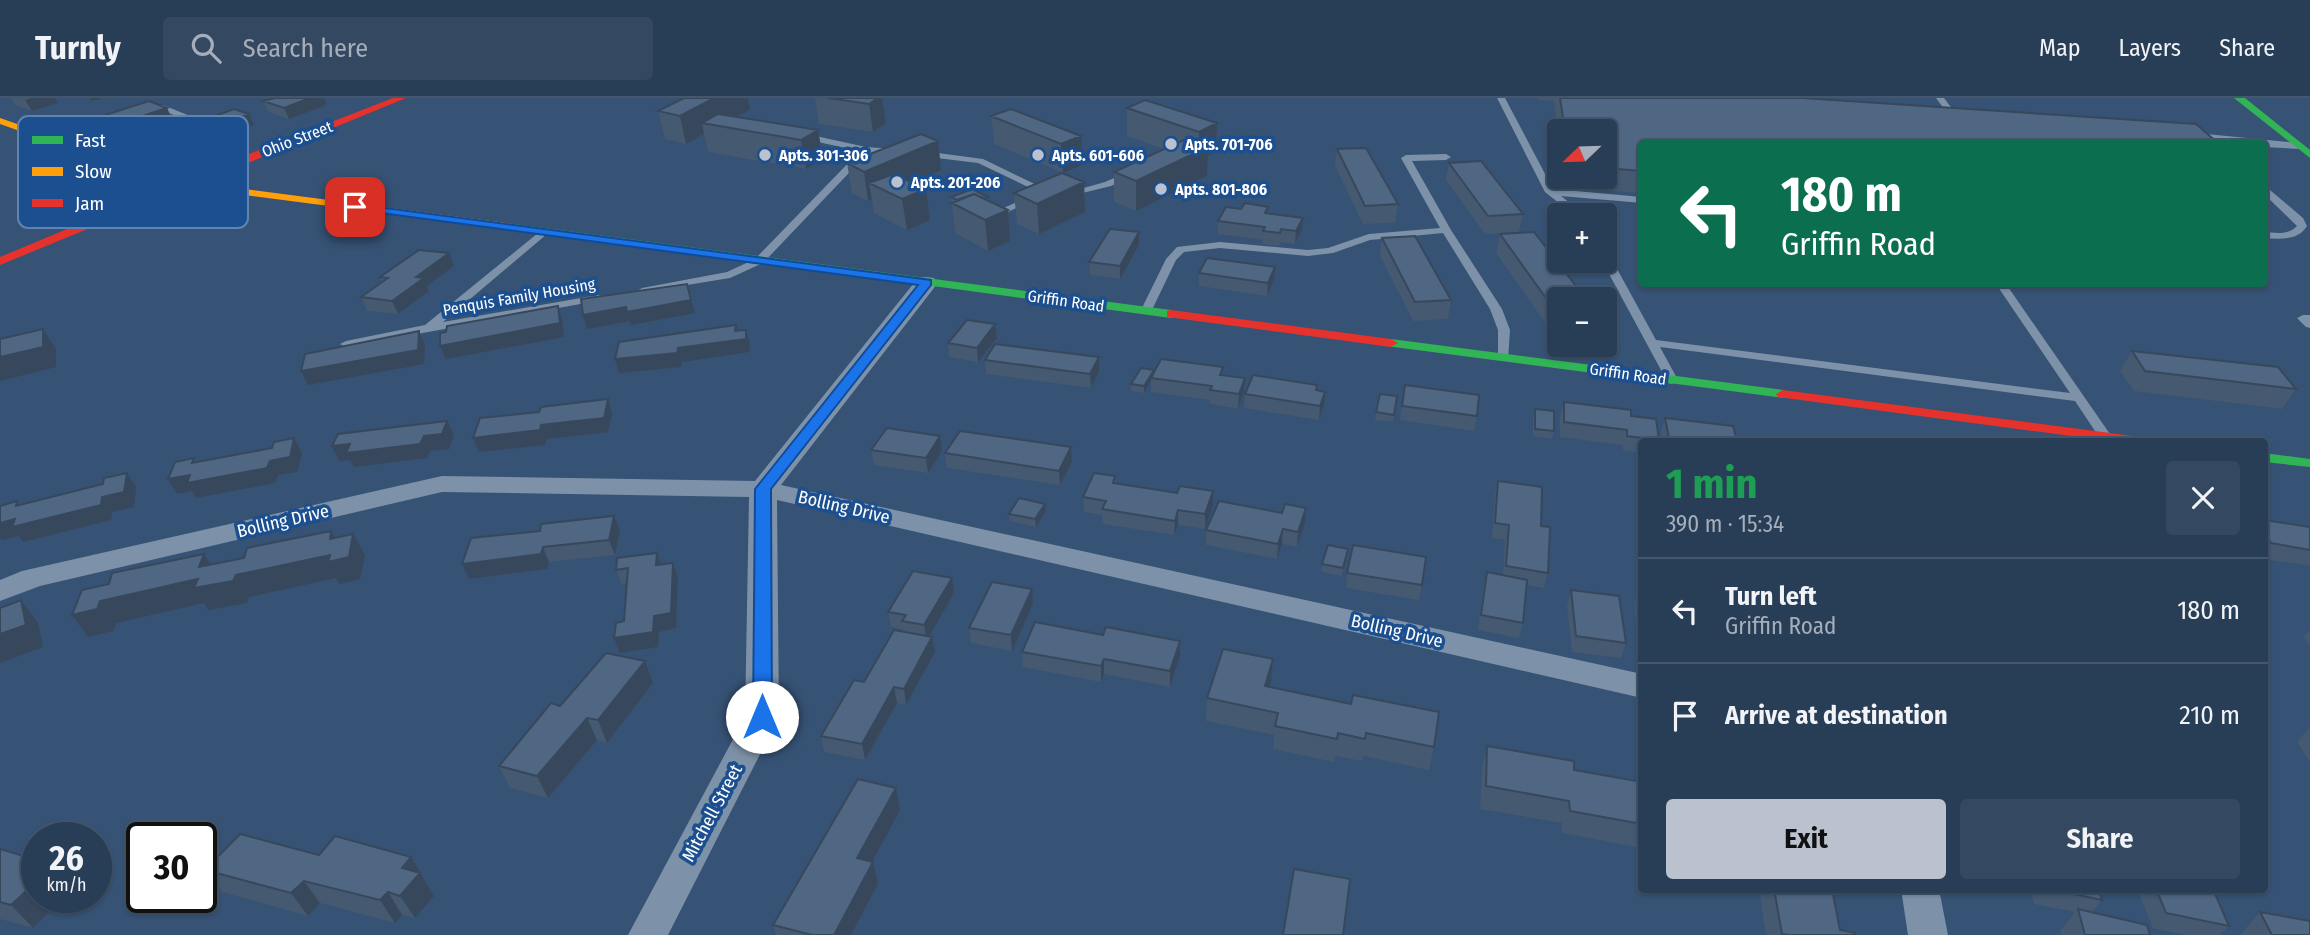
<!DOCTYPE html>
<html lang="en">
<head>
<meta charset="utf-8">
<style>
	:root { --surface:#283e57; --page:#344961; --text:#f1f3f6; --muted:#a5aeba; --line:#44576d; --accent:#b9c2ce }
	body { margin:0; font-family:"Fira Sans Condensed",sans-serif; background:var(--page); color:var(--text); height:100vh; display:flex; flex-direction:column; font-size:26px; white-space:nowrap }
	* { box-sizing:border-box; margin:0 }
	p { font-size:23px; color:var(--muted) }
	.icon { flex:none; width:38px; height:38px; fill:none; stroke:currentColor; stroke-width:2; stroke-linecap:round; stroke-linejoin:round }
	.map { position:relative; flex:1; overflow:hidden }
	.panel { position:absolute; left:1638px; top:340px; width:630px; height:455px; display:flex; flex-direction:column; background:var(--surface); border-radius:7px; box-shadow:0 2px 5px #0004,0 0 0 2px var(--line) }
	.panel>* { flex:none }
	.banner { position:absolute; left:1638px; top:42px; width:630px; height:147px; border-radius:7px; box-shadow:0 2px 5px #0004,0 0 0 2px var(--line); background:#0b6e4f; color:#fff; overflow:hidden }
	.needle { width:46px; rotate:247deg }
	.controls { position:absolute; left:1547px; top:21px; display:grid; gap:14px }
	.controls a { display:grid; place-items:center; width:70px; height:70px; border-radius:7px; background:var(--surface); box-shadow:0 2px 5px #0004,0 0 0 2px var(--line); font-size:35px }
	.speed { position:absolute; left:21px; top:724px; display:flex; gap:14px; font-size:35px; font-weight:700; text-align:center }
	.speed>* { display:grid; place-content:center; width:91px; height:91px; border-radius:50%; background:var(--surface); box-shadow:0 2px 5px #0004,0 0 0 2px var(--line); line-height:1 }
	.speed small { font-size:18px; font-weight:400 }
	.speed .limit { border:4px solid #111; border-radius:10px; background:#fff; color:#111 }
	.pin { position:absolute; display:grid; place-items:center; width:60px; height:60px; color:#fff; margin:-30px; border-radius:14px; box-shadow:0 4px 10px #0006 }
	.me { position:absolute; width:77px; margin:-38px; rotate:0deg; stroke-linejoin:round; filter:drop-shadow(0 0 5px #0008) }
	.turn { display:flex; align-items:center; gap:24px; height:147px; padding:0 28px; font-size:32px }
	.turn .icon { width:91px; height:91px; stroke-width:2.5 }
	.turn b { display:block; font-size:49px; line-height:60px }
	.round { display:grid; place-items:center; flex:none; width:74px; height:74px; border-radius:7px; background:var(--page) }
	.summary { display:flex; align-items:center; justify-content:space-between; height:119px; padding:0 28px }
	h1 { font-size:42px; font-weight:700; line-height:52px; color:#1e9e55 }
	.primary-button { display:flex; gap:14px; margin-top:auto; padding:14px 28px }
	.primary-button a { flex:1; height:80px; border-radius:7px; background:var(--accent); color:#111; font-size:28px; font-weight:700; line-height:80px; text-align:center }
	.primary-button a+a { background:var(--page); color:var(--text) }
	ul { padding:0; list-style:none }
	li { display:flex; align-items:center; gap:21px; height:105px; padding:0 28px; border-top:2px solid var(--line) }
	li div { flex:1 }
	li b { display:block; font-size:26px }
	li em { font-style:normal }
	header { display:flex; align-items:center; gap:42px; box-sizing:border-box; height:98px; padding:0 35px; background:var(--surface); border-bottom:2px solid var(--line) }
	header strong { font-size:33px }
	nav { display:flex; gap:38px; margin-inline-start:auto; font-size:24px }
	.search { width:490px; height:63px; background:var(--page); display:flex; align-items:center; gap:18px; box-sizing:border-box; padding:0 24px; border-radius:7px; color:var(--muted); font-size:26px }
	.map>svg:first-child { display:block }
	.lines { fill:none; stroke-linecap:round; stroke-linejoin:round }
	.lane { fill:#7d92a8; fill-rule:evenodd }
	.street { fill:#7d92a8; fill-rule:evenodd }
	.fast { fill:#30b455; fill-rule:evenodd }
	.slow { fill:#ff9f0a; fill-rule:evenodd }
	.jam { fill:#e5322d; fill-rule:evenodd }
	.wall { fill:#455971 }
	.shaded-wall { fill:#38485c }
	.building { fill:#506783; stroke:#38485c; stroke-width:2 }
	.route { fill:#1a73e8; stroke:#114b97; stroke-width:2 }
	.poi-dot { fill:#b9c2ce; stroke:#1b4f8f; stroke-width:2.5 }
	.labels { text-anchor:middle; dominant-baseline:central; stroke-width:7; stroke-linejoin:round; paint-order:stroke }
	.far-street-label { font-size:16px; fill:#fff; stroke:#1b4f8f }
	.far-poi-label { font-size:16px; font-weight:bold; fill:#fff; stroke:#1b4f8f; text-anchor:start }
	.street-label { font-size:18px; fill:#fff; stroke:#1b4f8f }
	.key { fill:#1b4f8f; stroke:#5f84b1; stroke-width:2 }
	.key-label { font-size:19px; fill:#fff }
</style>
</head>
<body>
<header>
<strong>Turnly</strong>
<div class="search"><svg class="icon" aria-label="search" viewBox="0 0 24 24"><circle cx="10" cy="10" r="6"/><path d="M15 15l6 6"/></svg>Search here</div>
<nav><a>Map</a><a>Layers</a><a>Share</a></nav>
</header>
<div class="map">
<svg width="2310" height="837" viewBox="0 0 2310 837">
	<rect width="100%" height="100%" fill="#365274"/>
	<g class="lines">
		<!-- lane -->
		<path class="lane" d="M1497 0H1505L1553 91 1642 99V105L1561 98 1585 117H1574L1545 94Z
			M1936 0H1944L1960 21 1959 23H1953Z
			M163 7 195 20 94 57 86 55 183 20 162 13H149L145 10 149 7Z
			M116 14 120 17 119 19 50 41 43 39Z
			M802 35 866 49 895 51 900 54 895 57 868 55 763 165 730 180 638 195 637 193 642 190 727 174 755 161 860 53 799 40 798 38Z
			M2196 35 2299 45 2303 48 2299 51 2264 49V46H2237L2193 40V36Z
			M923 53 983 61 1053 95 1045 97 978 65 920 58 918 56Z
			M1122 57H1128L1152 69 1111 88 1066 99V95L1105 84 1139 69 1122 61Z
			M1406 57 1446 56 1451 59 1446 62 1412 63 1451 132 1502 211 1510 232 1508 262 1504 263 1498 259V232L1490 211 1443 135 1370 142 1333 155 1308 158 1220 150 1184 154 1176 162 1150 216H1142L1140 214 1166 161 1177 149 1220 144 1308 152 1328 150 1369 136 1440 130 1401 60Z
			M2264 87 2303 120 2307 128C2298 143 2280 141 2264 140V134C2276 135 2289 137 2297 128L2264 96Z
			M1030 98 1038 100 995 120 986 118Z
			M543 131 548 134 547 136 443 224 598 197 602 198V202L346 249 340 246 346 243 425 227Z
			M1605 155 1610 158 1656 242 2070 295 1996 186H2006L2112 339 2106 343 2101 342 2075 303 1660 249 1678 282 1672 286 1668 285 1602 163H1605Z
			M2303 217H2310V230L2306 229 2297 220Z"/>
		<!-- street -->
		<path class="street" d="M926 179 934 180 937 185 934 190 781 387 1642 576V600L777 402 779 619 668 837H628L745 619 749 399 442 394 40 488 0 503V482L22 473 442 378 755 383 918 180Z
			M1901 791H1939L1948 837H1908Z"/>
		<!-- fast -->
		<path class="fast" d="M2234 0H2245L2310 52V60Z
			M506 125 1171 212 1177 216 1171 220 502 130 500 128Z
			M1391 241 1783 292 1790 296 1783 300 1386 248 1384 245Z
			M2264 355 2310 361V369L2264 364Z"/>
		<!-- slow -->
		<path class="slow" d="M0 20 163 77 221 88 506 125 512 128 506 131 221 94 161 83 0 26Z"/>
		<!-- jam -->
		<path class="jam" d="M393 0H406L0 167V159L218 68Z
			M1171 212 1391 241 1398 245 1391 249 1167 219V213Z
			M1783 292 2141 339 2148 343H2108L1778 299 1776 296Z"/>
	</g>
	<!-- wall -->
	<path class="wall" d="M11 0H55L58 5 32 13 15 7Z
		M275 0H324L327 7 289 21 269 14 263 3Z
		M684 0H748L750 12 737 19 818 32 823 61 806 71 708 54 704 36 686 46 665 41 658 13Z
		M815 0H882L886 25 873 34 819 26Z
		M1538 0H1802L1642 46V95L1565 90 1564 79H1605V33H1559V44L1554 3 1538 2Z
		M1127 10 1217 25 1216 54 1208 58 1207 78 1136 113 1114 104V74L1164 51 1127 38Z
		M991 18 1081 38 1082 67 1063 75 994 46Z
		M99 19 173 22 124 38 105 30Z
		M254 27 206 46 188 42 182 30Z
		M938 43 941 72 912 85 930 122 907 132 874 115 872 102 868 103 852 95 847 65Z
		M1337 51 1398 106 1395 125 1363 126 1335 68Z
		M1449 65 1523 116 1519 134 1485 136 1446 82Z
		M1084 84 1085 114 1039 136 1017 126 1014 95Z
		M951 99 988 102 1008 112 1010 143 988 153 955 135Z
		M1268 115 1302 132 1295 146 1280 144 1279 148 1263 146V142L1218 136V123Z
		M1500 136 1559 201V229H1548L1496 155Z
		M1382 140 1451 202 1448 221 1413 223 1380 158Z
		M1139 147 1120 181 1090 177 1089 164Z
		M454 168 427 188 429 193 398 216 367 213 361 199 382 184 380 179Z
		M1199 175 1274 182 1267 198 1199 188Z
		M995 226 997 240 978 264 949 259 948 245Z
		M2132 253 2296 291 2282 311 2134 293 2120 273Z
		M1099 259V273L1091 290 986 276 985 262Z
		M1154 275 1245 280 1244 294 1238 311 1210 306V302L1151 294V283L1144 295 1131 293V286Z
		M1405 287 1477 318 1474 333 1400 322Z
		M1317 292 1325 294 1324 308 1319 322 1244 310 1245 296Z
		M1397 298 1393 324 1375 322 1376 314Z
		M1564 304 1631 318 1659 342 1658 343H1642V355L1623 352V347L1560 339V318Z
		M1535 311 1554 333 1552 341 1533 338V318Z
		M1665 320 1737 343H1662L1661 334Z
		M940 338 942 353 928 375 874 367 871 352Z
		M1071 349 1072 364 1060 387 947 370 945 355Z
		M1115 378 1116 385 1177 395 1213 393V408L1205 431 1178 427 1174 437 1103 426 1102 417 1084 414 1083 399Z
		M1498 383 1541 428 1548 475 1544 490 1527 487 1523 525 1519 540 1478 532 1483 489 1487 474 1503 477 1505 442 1492 440 1495 397Z
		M1046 413 1036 429 1010 423 1009 416Z
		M614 418 620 432 615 457 549 464 547 471 469 481 462 466 540 433Z
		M2264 422 2310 429V468L2264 461Z
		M1305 425 1297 449 1282 446 1277 461 1206 447V432Z
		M1348 451 1342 478 1322 474V466Z
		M657 455 660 466 678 480 676 530 659 534 658 549 620 555 624 523 627 486 622 487 616 472Z
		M1347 475 1422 487 1419 502 1346 490Z
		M952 480 954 495 929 538 932 539 935 554 906 607 897 605 865 662 824 654 821 638 904 534V532L891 529 888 514Z
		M1641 483 1642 484V539H1637L1634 505Z
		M1571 492 1626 545 1621 560 1572 554 1567 508Z
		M1033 506 1012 553 971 545 969 530Z
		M2310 532V549L2304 539Z
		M1103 537 1180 558 1170 589 1104 576 1101 584 1023 569 1022 554Z
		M1273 561 1271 583 1269 589 1434 649 1429 672 1363 658 1362 663 1335 658 1334 664 1273 651 1274 637 1206 623 1207 600Z
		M645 563 653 585 607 645 597 642 548 700 510 690 499 668 560 608Z
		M2310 629V664L2297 644Z
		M1487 648 1574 672 1642 684V750L1562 735V725L1480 711 1482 670Z
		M900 712 872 764 878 786 851 837H776L773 827Z
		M0 751 33 830 0 821Z
		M319 757 411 759 434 798 415 820 402 817 395 825 320 805 308 818 222 794 205 772Z
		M1759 791H1832L1840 832 1855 837H1766Z
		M2030 791H2098L2102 802 2092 814 2150 837H2061L2060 833 2075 814 2034 806Z
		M2137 791H2213L2229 828 2220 837H2185L2153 830Z
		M2260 814 2310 837H2240Z"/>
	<!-- shaded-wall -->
	<path class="shaded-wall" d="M31 0H55L58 5 32 13 25 2Z
		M90 0H103L92 3Z
		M310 0H324L327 7 289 21 284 10Z
		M714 0H748L750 12 719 28 702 25 704 36 686 46 680 18Z
		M878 0H882L886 25 873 34 869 6Z
		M167 10 173 22 124 38 118 26Z
		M249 16 254 27 206 46 200 35Z
		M1217 25 1216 54 1208 58 1207 78 1136 113V83L1199 54V34Z
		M818 32 823 61 806 71 801 42Z
		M1081 38 1082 67 1063 75 1061 46Z
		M938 43 941 72 889 95 869 85 872 102 868 103 864 74Z
		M1084 84 1085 114 1039 136 1037 106Z
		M926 91 930 122 907 132 902 101Z
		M1008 112 1010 143 988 153 985 122Z
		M1303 120 1302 132 1295 146 1296 133Z
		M1139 134V147L1120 181V168Z
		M449 155 454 168 427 188 429 193 398 216 392 203 416 179Z
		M1275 169 1274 182 1267 198 1268 185Z
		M691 202 695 215 631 227 630 223 587 231 583 217 626 209Z
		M558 208 562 221 564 239 446 261 440 248Z
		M995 226 997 240 978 264 977 250Z
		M736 227 739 242 746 232 750 246 749 254 682 264 681 269 619 275 615 261 735 233Z
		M43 231 56 251V269L0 283V259Z
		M419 233 425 247 424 266 308 287 301 273Z
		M1099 259V273L1091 290 1090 276Z
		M1154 272V279L1151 280V283L1144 295V288Z
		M1245 280 1244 294 1238 311 1239 296Z
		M1325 294 1324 308 1319 322 1320 308Z
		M608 301 612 316 608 334 547 341 545 347 479 354 473 340Z
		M447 323 454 337 449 351 430 353 427 360 354 369 350 362 339 363 332 348 424 338Z
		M940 338 942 353 928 375 926 360Z
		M294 340 302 355 297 374 278 377 275 385 196 400 192 393 177 396 168 381 270 363Z
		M1071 349 1072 364 1060 387 1059 373Z
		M127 375 136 389 134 409 112 414 111 422 23 444 19 438 2 442 0 440V425L102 399Z
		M1213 393V408L1205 431V416Z
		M1045 406 1046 413 1036 429 1035 421Z
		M1306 410 1305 425 1297 449 1298 434Z
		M1178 412V427L1174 437 1175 423Z
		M614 418 620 432 615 457 609 442Z
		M1283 431 1282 446 1277 461 1278 446Z
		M331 433 343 454 353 436 365 457 360 481 340 486 336 480 249 499 247 505 208 512 204 505 116 525 113 533 88 539 72 517 100 503 198 481 199 469 204 456 217 478 236 477 330 441Z
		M543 449 549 464 547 471 469 481 462 466Z
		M657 455 662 470 656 467Z
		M673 465 678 480 676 530 659 534 658 549 620 555 614 540 654 518Z
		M952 480 954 495 927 542 924 527Z
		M1032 491 1033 506 1012 553 1011 537Z
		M21 502 38 525 43 549 0 565V536Z
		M932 539 935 554 906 607 904 591Z
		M1180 543V558L1170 589V573Z
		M1104 561V576L1101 584V568Z
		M1273 561 1271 583 1263 611 1265 588Z
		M645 563 653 585 607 645 598 622Z
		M894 589 897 605 865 662 862 646Z
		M587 620 597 642 548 700 537 678Z
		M896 690 900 712 862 783 857 760Z
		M411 759 434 798 415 820 400 798 402 770Z
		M873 764 878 786 851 837H834Z
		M37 783V800H63L33 830 11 807Z
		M304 783 320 805 308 818 291 795Z
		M388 794 402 817 395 825 380 802Z"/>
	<!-- building -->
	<path class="building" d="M275 0H310L284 10 263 3Z
		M684 0H714L680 18 658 13Z
		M828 0H878L869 6Z
		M1560 0H1802L2196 26 2219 46H1642V73L1605 70V33H1565Z
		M1145 2 1217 25 1199 34 1127 10Z
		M149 3 167 10 118 26 99 19Z
		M234 11 249 16 200 35 182 30Z
		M1011 11 1081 38 1061 46 991 18Z
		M718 16 818 32 801 42 702 25Z
		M921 36 938 43 864 74 847 65Z
		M1186 41 1208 49 1136 83 1114 74Z
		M1366 50 1398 106 1365 108 1337 51Z
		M1481 63 1523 116 1488 118 1449 65Z
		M1062 75 1084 84 1037 106 1014 95Z
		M894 76 926 91 902 101 869 85Z
		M972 91 988 99 984 100 974 96 957 102 951 99Z
		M974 96 1008 112 985 122 952 105Z
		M1245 105 1268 109 1265 115 1303 120 1296 133 1281 131 1280 135 1263 133 1265 129 1218 123 1226 109 1241 111Z
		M1110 131 1139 134 1120 168 1089 164Z
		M1534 134 1586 201H1559V209L1553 210 1500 136Z
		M1415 138 1451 202 1415 204 1382 140Z
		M419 152 449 155 416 179 424 180 392 203 361 199 388 180 380 179Z
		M1207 160 1275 169 1268 185 1199 175Z
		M687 186 691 202 627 214 626 209 583 217 581 201Z
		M558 208 560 225 440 248V235L446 234 447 228Z
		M967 222 995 226 977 250 948 245Z
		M736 227 735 233 746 232V241L678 250 677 255 615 261 619 244Z
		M43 231V249L0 259V241Z
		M419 233 418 252 301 273 305 256Z
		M995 246 1099 259 1090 276 985 262Z
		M2132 253 2278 269 2296 291 2145 273Z
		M1161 261 1223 269 1220 277 1245 280 1239 296 1210 292 1212 288 1151 280Z
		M1141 270 1154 272 1144 288 1131 286Z
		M1253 277 1317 287 1316 292 1325 294 1320 308 1245 296Z
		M1405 287 1479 297 1477 318 1402 308Z
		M1380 296 1397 298 1394 317 1376 314Z
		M608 301 604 320 541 327 540 332 473 340 480 320 539 314 541 309Z
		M1564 304 1631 312V318L1656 321 1659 342 1627 338V332L1564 324Z
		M1535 311 1554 313V333L1535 331Z
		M1665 320 1733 328 1737 343H1694L1669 340Z
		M447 323 442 336 424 338 420 346 346 355 350 346 332 348 338 336Z
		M887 330 940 338 926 360 871 352Z
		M960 333 1071 349 1059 373 945 355Z
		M294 340 290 359 270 363 267 370 187 385 190 377 168 381 175 364 194 360 192 365 272 350 274 344Z
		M127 375 124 394 102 399 101 407 12 429 15 421 0 425V408L17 403 16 408 103 386 104 380Z
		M1094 375 1115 378 1113 385 1177 395 1180 388 1213 393 1205 416 1178 412 1175 423 1102 411 1106 403 1083 399Z
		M1498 383 1542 389 1541 428 1550 429 1548 475 1506 468 1509 427 1495 425Z
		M1019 400 1045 406 1035 421 1009 416Z
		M1219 403 1282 415 1285 406 1306 410 1298 434 1283 431 1278 446 1206 432Z
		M614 418 609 442 543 449 541 456 462 466 471 440 540 433 541 426Z
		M2264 422 2310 429V452L2271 445 2264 434Z
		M331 433 330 441 353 436 349 459 328 464 330 457 236 477 233 483 194 490 198 481 100 503 97 511 72 517 82 492 109 486 112 475 204 456 199 469 244 460 247 450Z
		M1328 447 1348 451 1343 470 1322 466Z
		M1353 447 1426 459 1422 487 1347 475Z
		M657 455 656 467 673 465 671 515 654 518 653 534 614 540 616 525 624 523 628 470 616 472 617 460Z
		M913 473 952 480 924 527 902 523 906 517 888 514Z
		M1487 474 1527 482 1523 525 1481 517Z
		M992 484 1032 491 1011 537 969 530Z
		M1571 492 1619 498 1626 545 1576 538Z
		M21 502 26 527 0 536V510Z
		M1035 524 1103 537 1106 529 1180 543 1170 573 1104 561 1101 568 1022 554Z
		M894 532 932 539 904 591 894 589 862 646 821 638 854 582 864 584Z
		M1223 551 1273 561 1265 588 1351 606 1353 597 1439 614 1434 649 1366 635 1365 641 1338 635 1337 641 1275 628 1278 615 1207 600Z
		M606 555 645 563 598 622 587 620 537 678 499 668 551 605 560 608Z
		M1487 648 1574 663V672L1642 684V726L1570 713 1569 703 1486 688Z
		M858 681 896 690 857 760 873 764 834 837H812L773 827Z
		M240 736 319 757 335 738 411 759 402 770 420 775 400 798 388 794 380 802 304 783 291 795 205 772Z
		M0 751 37 762V783L11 807 0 804Z
		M1294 771 1350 781 1343 837H1283Z
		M1774 791H1832L1840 832 1855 835V837H1789L1782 836Z
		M2049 791H2098L2102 802Z
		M2156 791H2213L2229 828 2166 815Z
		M2078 811 2147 827 2150 837H2085Z
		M2260 814 2310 823V837H2272Z"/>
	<!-- route -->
	<path class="route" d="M355 106 931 182V187L771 391 772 619 769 624 762 626 753 619 755 391 918 187 351 111 350 109Z"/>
	<!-- markers -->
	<g class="poi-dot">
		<circle cx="1171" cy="46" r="7"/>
		<circle cx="765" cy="57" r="7"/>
		<circle cx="1038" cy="57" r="7"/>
		<circle cx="897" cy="84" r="7"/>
		<circle cx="1161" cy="91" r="7"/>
	</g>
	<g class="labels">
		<!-- far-street labels -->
		<g class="far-street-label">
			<text transform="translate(297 41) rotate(-21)">Ohio Street</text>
			<text transform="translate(519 199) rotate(-10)">Penquis Family Housing</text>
			<text transform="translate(1066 203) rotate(8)">Griffin Road</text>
			<text transform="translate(1628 276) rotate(8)">Griffin Road</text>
		</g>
		<!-- far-poi labels -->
		<g class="far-poi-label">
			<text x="1185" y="46">Apts. 701-706</text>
			<text x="779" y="57">Apts. 301-306</text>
			<text x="1052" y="57">Apts. 601-606</text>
			<text x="911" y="84">Apts. 201-206</text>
			<text x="1175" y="91">Apts. 801-806</text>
		</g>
		<!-- street labels -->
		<g class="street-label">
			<text transform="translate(844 409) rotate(13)">Bolling Drive</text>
			<text transform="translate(283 423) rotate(-13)">Bolling Drive</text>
			<text transform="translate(1397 533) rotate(13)">Bolling Drive</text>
			<text transform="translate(712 715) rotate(-62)">Mitchell Street</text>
		</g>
	</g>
	<!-- legend -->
	<rect x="18" y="18" width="230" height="112" rx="10" class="key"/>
	<rect x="32" y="38" width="31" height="8" fill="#30b455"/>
	<rect x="32" y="69" width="31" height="9" fill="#ff9f0a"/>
	<rect x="32" y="101" width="31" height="8" fill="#e5322d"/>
	<g class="key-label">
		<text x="75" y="49">Fast</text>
		<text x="75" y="80">Slow</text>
		<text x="75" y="112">Jam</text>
	</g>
</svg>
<div class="controls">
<a><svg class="needle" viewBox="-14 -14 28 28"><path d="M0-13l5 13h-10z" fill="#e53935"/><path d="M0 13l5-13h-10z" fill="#a5aeba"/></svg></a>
<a>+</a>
<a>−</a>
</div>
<div class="speed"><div>26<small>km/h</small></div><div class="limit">30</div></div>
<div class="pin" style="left:355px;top:109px;background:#d93025"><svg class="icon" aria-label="arrive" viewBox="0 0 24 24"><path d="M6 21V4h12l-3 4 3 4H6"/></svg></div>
<svg class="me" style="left:762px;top:619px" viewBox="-20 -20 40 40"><circle r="19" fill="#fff"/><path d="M0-13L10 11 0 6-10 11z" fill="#1a73e8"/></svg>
<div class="banner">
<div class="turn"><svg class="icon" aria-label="left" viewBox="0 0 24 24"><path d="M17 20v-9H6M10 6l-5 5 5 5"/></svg><div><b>180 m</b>Griffin Road</div></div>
</div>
<section class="panel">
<div class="summary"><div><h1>1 min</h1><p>390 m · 15:34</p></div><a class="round"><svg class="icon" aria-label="close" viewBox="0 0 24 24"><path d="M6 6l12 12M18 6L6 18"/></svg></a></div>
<ul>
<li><svg class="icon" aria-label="left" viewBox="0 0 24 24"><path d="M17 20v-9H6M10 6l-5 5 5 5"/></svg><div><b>Turn left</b><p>Griffin Road</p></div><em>180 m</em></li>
<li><svg class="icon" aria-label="arrive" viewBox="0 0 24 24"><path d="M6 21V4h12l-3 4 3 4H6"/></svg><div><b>Arrive at destination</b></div><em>210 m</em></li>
</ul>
<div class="primary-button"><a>Exit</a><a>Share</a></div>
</section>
</div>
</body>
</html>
